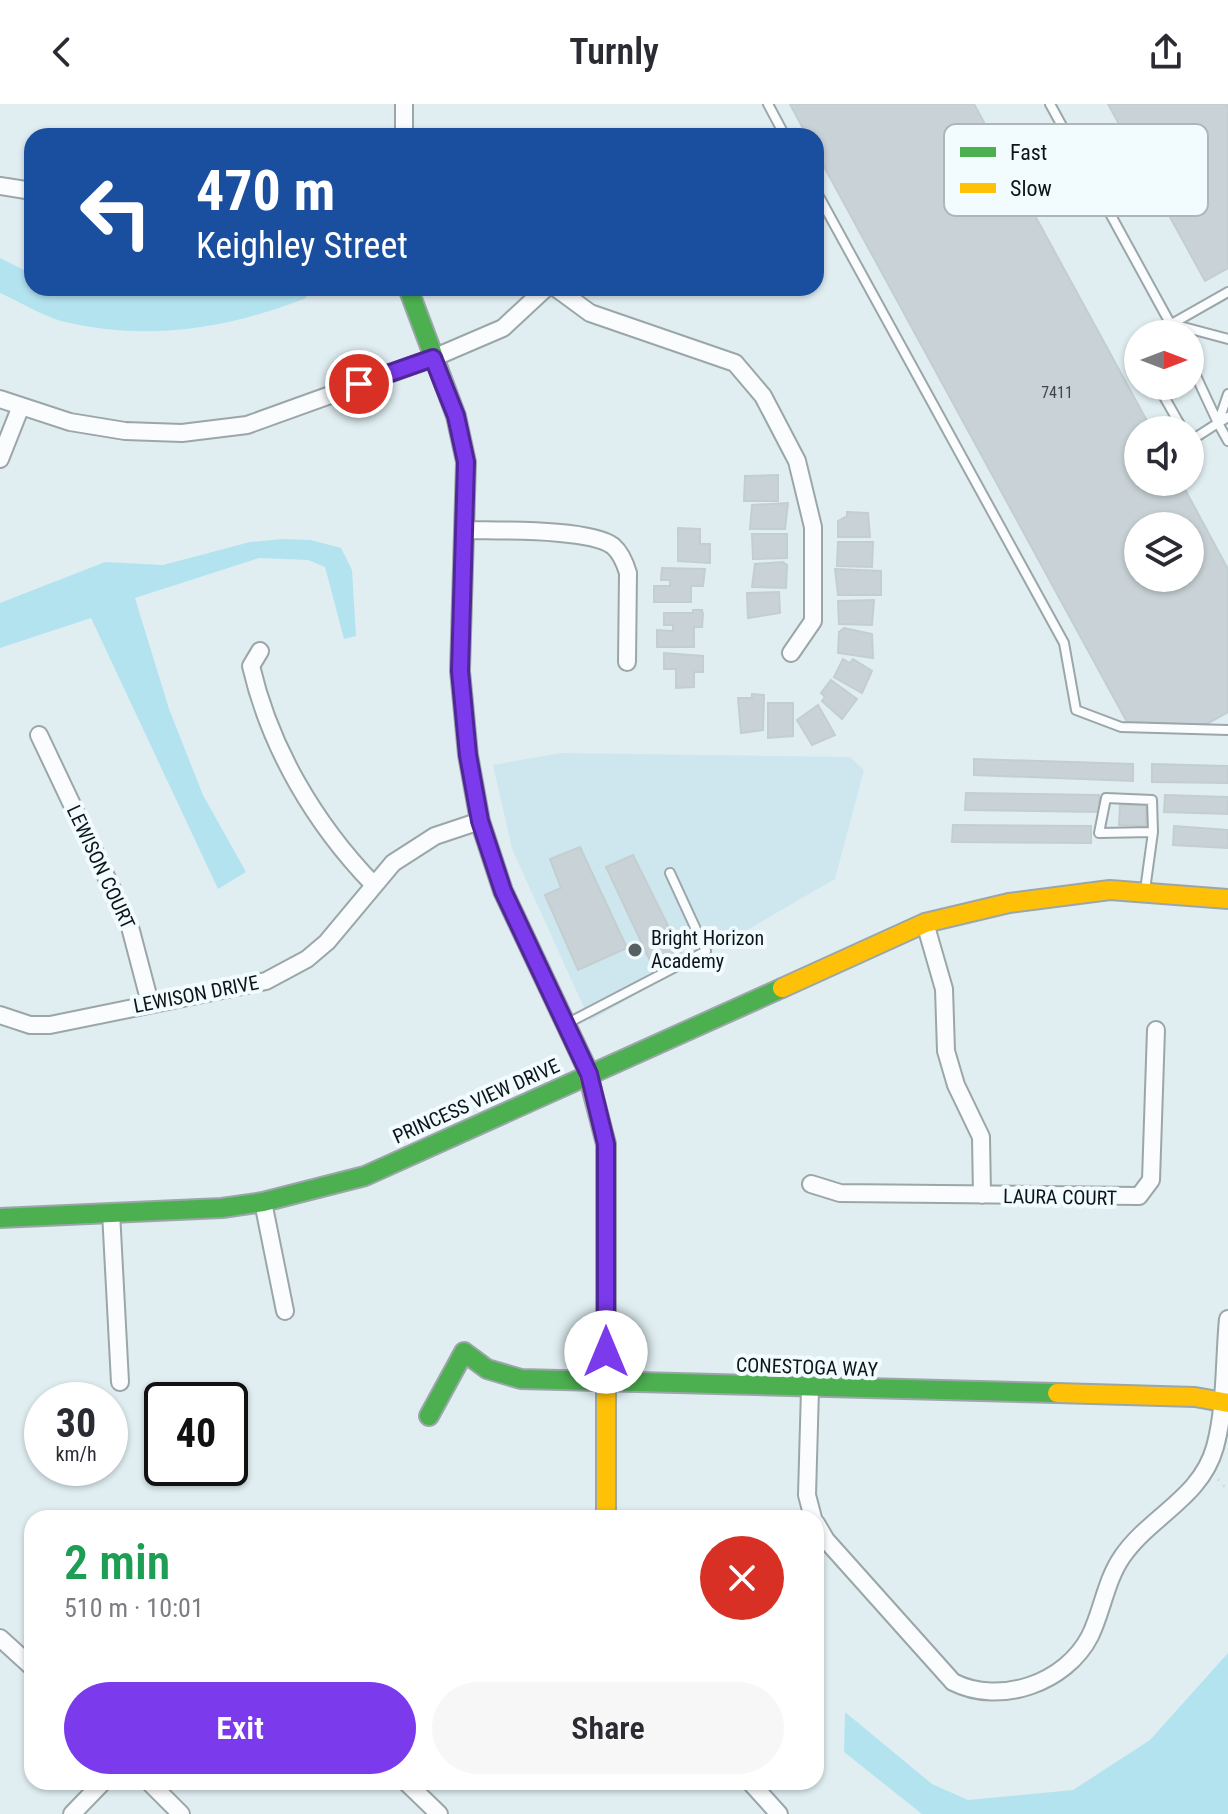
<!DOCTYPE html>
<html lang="en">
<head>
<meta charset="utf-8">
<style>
	:root { --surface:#fff; --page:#f7f7f7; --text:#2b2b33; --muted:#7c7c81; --accent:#7c3aed }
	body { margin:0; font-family:"Roboto Condensed",sans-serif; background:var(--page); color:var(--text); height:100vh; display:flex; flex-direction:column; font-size:30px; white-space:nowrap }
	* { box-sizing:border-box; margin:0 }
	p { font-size:26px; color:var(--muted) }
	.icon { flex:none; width:44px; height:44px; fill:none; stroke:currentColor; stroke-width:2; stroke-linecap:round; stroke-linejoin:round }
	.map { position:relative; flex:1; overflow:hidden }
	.drawer { position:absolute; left:24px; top:1406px; width:800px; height:280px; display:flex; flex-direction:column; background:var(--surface); border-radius:24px; box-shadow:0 2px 6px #0004 }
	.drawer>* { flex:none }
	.guide { position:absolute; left:24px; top:24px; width:800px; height:168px; border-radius:24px; box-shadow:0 2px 6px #0004; background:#1a4fa0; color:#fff; overflow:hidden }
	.needle { width:52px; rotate:90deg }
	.fabs { position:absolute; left:1124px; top:216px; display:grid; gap:16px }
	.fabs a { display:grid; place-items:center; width:80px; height:80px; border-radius:50%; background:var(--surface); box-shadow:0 2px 6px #0004; font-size:40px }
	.speed { position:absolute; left:24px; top:1278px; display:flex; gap:16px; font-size:40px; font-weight:700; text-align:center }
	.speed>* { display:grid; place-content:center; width:104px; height:104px; border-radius:50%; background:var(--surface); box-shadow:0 2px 6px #0004; line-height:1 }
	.speed small { font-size:20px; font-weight:400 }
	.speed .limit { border:4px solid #111; border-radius:12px; background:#fff; color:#111 }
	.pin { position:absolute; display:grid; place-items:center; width:68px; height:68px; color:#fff; margin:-34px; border:4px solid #fff; border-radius:50%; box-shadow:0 2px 8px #0007 }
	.me { position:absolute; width:88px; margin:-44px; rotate:0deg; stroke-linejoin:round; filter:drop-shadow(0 0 6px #0008) }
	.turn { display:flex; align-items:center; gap:28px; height:168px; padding:0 40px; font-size:36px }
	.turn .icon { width:104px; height:104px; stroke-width:2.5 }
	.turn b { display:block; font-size:56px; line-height:68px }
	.round { display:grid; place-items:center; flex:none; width:84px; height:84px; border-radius:42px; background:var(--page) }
	.headline { display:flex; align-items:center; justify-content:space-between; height:136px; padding:0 40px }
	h1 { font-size:48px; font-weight:600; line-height:60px; color:#1e9e55 }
	.button { display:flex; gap:16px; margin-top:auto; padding:16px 40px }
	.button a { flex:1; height:92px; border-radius:48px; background:var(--accent); color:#fff; font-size:32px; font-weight:600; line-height:92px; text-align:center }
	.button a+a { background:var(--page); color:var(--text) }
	header { display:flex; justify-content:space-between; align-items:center; height:104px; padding:0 40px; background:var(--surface); font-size:36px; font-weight:600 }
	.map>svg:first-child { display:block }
	.built { fill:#cee7ee }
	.green { fill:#b4e3f0 }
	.building { fill:#c9d3d7; stroke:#c3ced1; stroke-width:2; fill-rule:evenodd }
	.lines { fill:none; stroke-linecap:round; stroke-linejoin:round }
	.lane-casing { stroke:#9ba6a9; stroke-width:12 }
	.street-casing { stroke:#9ba6a9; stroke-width:20 }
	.fast-casing { stroke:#9ba6a9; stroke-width:22 }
	.slow-casing { stroke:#9ba6a9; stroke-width:22 }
	.path { stroke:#d6dadc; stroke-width:3; stroke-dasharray:2 6; stroke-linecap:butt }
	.lane { stroke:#fafcfd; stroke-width:8 }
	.street { stroke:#fafcfd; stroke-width:16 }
	.fast { stroke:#4caf50; stroke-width:18 }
	.slow { stroke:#ffc107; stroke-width:18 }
	.route-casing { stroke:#51269a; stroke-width:20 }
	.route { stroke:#7c3aed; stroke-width:14 }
	.poi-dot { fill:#576164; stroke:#f2fcff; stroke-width:3 }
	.labels { text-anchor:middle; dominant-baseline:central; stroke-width:8; stroke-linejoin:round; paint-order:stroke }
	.number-label { font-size:16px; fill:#3e464a }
	.street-label { font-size:20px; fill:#0d1518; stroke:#f2fcff }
	.poi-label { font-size:20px; fill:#0d1518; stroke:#f2fcff; text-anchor:start }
	.key { fill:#f2fcff; stroke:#adb7ba; stroke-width:2 }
	.key-label { font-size:22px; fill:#0d1518 }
</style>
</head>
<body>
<header><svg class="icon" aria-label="back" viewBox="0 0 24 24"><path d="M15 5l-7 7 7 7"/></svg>Turnly<svg class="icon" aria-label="share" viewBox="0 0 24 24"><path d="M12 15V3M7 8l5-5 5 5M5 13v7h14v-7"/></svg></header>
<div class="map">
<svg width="1228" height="1710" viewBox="0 0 1228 1710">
	<rect width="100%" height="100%" fill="#e0eef2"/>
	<!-- built -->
	<path class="built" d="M561 649 850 653 864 666 835 775 590 917 512 745 493 661Z"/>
	<!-- green -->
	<path class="green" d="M0 154 32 170V184L174 191 202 184H309L306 194C227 225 145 238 61 217 41 211 20 198 0 189Z
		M282 435 311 436 341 444 352 466 356 532 344 535 325 463 308 456 259 454 135 494 169 605 203 691 246 768 218 785 91 514 0 544V499L105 458 163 461 250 438Z
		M1228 1549V1710H922L844 1648 845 1608 932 1680 968 1696 1073 1686 1150 1636Z"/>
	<!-- building -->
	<path class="building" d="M790 0H974L1152 326H1138V378H1181L1228 465V608L1205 621 1127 618 816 48V32H807ZM1138 422H1190V474H1138Z
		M1108 0H1228V164L1205 177Z
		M778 371V397H744L745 372Z
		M788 399 785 425H750L752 401Z
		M847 408 868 409 870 433H838V417L847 412Z
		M678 424 700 425V440H710V459L678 457Z
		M752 430H787V454L753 455Z
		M838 438H873L872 463 837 462Z
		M783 458 787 461 786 484 752 483 755 460Z
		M662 464 705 465 703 482H691V498H654V482H670V476H661Z
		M835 465 881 467V491H838Z
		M779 488 780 509 748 514 747 489Z
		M874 496 872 521 839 520 838 497Z
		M693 506H702L703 510 702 523H694V543H657V526L673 527V521H664V509H693Z
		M844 524 872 530 873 554 838 549 839 528Z
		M664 549 703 552V568H694V583L676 584V565H664Z
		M843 555 850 559 853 555 872 567 862 589 834 573Z
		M831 576 857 595 842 615 822 597 825 593 821 589Z
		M752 590 764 591 763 626 741 629 738 594H752Z
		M768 599H793V632L768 634Z
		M818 601 835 631 812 641 797 616Z
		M974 655 1133 660V677L974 671Z
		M1152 660 1228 662V679L1152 678Z
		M966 689 1099 691V708L965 706Z
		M1165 691 1228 693V710L1164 708Z
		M1120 701H1146V722L1119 721Z
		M953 721 1091 722V739L952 738Z
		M1174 722 1228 726V744L1173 741Z
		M580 743 627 844 578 866 545 791 561 784 550 755Z
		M633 751 681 848 652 861 606 763Z"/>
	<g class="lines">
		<!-- lane casing -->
		<g class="lane-casing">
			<path id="lane" d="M768 0 785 32
				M1050 0 1176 230
				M816 87 1064 539 1076 606 1121 623 1228 626
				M1172 220 1228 235
				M1154 230 1228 188
				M1138 239 1135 240 1138 245
				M1190 259 1218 319
				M1158 282 1183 326
				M1228 313 1218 319 1228 337
				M1190 337 1218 319 1228 290
				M1145 786 1153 728 1099 729 1106 694 1152 696 1153 728
				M568 919 706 847 670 769"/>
		</g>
		<!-- street casing -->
		<g class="street-casing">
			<path id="street" d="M404 32V0
				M0 82 32 87
				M556 184 590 209 735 259 763 292 797 357 813 423V517L791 549
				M0 295 70 318 125 327 182 329 247 321 433 254 503 224 546 184
				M0 355 21 302
				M464 426C496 427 590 424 613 442 621 449 625 459 628 469L627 558
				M260 547 251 562C270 644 315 720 373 780
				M39 631 130 823 150 899
				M925 819 944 885 946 947 956 981 981 1033 982 1091
				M0 911 30 921H50L266 877 307 855 327 838 393 759 435 732 480 717
				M811 1080 840 1089 1139 1092 1151 1076 1156 926
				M263 1098 285 1207
				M111 1108 120 1278
				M810 1285 807 1391 813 1414
				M816 1419 826 1436 953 1578C1000 1602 1066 1579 1090 1532 1102 1508 1106 1476 1122 1453 1150 1412 1201 1394 1215 1343 1226 1303 1224 1256 1228 1215
				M0 1534 32 1563
				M149 1678 181 1710
				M406 1678 439 1710
				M750 1678 779 1710
				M72 1710 103 1678"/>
		</g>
		<!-- fast casing -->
		<g class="fast-casing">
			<path id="fast" d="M408 184 456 312 466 358 460 567 468 651 480 717 503 787 586 963
				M0 1114 222 1104 263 1098 365 1072 782 884
				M429 1312 464 1248 487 1265 521 1275 1057 1289"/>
		</g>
		<!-- slow casing -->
		<g class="slow-casing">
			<path id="slow" d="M782 884 925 819 1009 799 1110 786 1228 795
				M586 963 606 1040V1414
				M1057 1289 1195 1293 1228 1299"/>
		</g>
		<!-- path -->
		<path class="path" d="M1218 1375 1228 1387"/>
		<!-- lane -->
		<use href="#lane" class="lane"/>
		<!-- street -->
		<use href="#street" class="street"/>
		<!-- fast -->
		<use href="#fast" class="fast"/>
		<!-- slow -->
		<use href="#slow" class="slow"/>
	</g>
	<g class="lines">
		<!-- route casing -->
		<g class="route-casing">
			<path id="route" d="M359 280 433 254 456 312 466 358 460 567 468 651 480 717 503 787 589 970 606 1040V1248"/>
		</g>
		<!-- route -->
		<use href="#route" class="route"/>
	</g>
	<!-- markers -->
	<circle class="poi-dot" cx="635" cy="846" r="8"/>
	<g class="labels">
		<!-- number labels -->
		<g class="number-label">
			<text x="1057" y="288">7411</text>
		</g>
		<!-- street labels -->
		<g class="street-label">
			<text transform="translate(101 763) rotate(65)">LEWISON COURT</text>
			<text transform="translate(196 890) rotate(-11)">LEWISON DRIVE</text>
			<text transform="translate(476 997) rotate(-24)">PRINCESS VIEW DRIVE</text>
			<text transform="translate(1060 1093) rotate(1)">LAURA COURT</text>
			<text transform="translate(807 1263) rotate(2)">CONESTOGA WAY</text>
		</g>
		<!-- poi labels -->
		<g class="poi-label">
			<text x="651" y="834">Bright Horizon<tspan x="651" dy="23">Academy</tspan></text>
		</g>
	</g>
	<!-- legend -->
	<rect x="944" y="20" width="264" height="92" rx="12" class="key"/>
	<rect x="960" y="43" width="36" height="10" fill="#4caf50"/>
	<rect x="960" y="79" width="36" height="10" fill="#ffc107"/>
	<g class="key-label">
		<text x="1010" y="56">Fast</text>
		<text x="1010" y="92">Slow</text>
	</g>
</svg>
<div class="fabs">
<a><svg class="needle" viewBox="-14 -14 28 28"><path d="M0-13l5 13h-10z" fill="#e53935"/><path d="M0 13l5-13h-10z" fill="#7c7c81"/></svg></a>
<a><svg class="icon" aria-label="sound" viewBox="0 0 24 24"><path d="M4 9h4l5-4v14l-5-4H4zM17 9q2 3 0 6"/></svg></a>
<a><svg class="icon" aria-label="layers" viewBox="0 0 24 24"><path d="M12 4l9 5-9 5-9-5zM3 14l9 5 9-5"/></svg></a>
</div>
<div class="speed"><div>30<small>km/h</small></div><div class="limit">40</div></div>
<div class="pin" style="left:359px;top:280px;background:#d93025"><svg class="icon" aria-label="arrive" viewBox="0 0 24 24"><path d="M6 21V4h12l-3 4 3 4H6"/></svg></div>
<svg class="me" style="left:606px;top:1248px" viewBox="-20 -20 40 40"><circle r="19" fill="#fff"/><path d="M0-13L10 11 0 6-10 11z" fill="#7c3aed"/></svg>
<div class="guide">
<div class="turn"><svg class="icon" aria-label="left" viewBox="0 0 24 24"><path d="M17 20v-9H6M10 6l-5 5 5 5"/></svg><div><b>470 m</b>Keighley Street</div></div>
</div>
<section class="drawer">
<div class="headline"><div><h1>2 min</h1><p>510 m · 10:01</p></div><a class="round" style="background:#d93025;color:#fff"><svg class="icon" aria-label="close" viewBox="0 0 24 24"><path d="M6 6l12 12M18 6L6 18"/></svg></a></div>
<div class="button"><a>Exit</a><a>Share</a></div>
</section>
</div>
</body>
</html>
